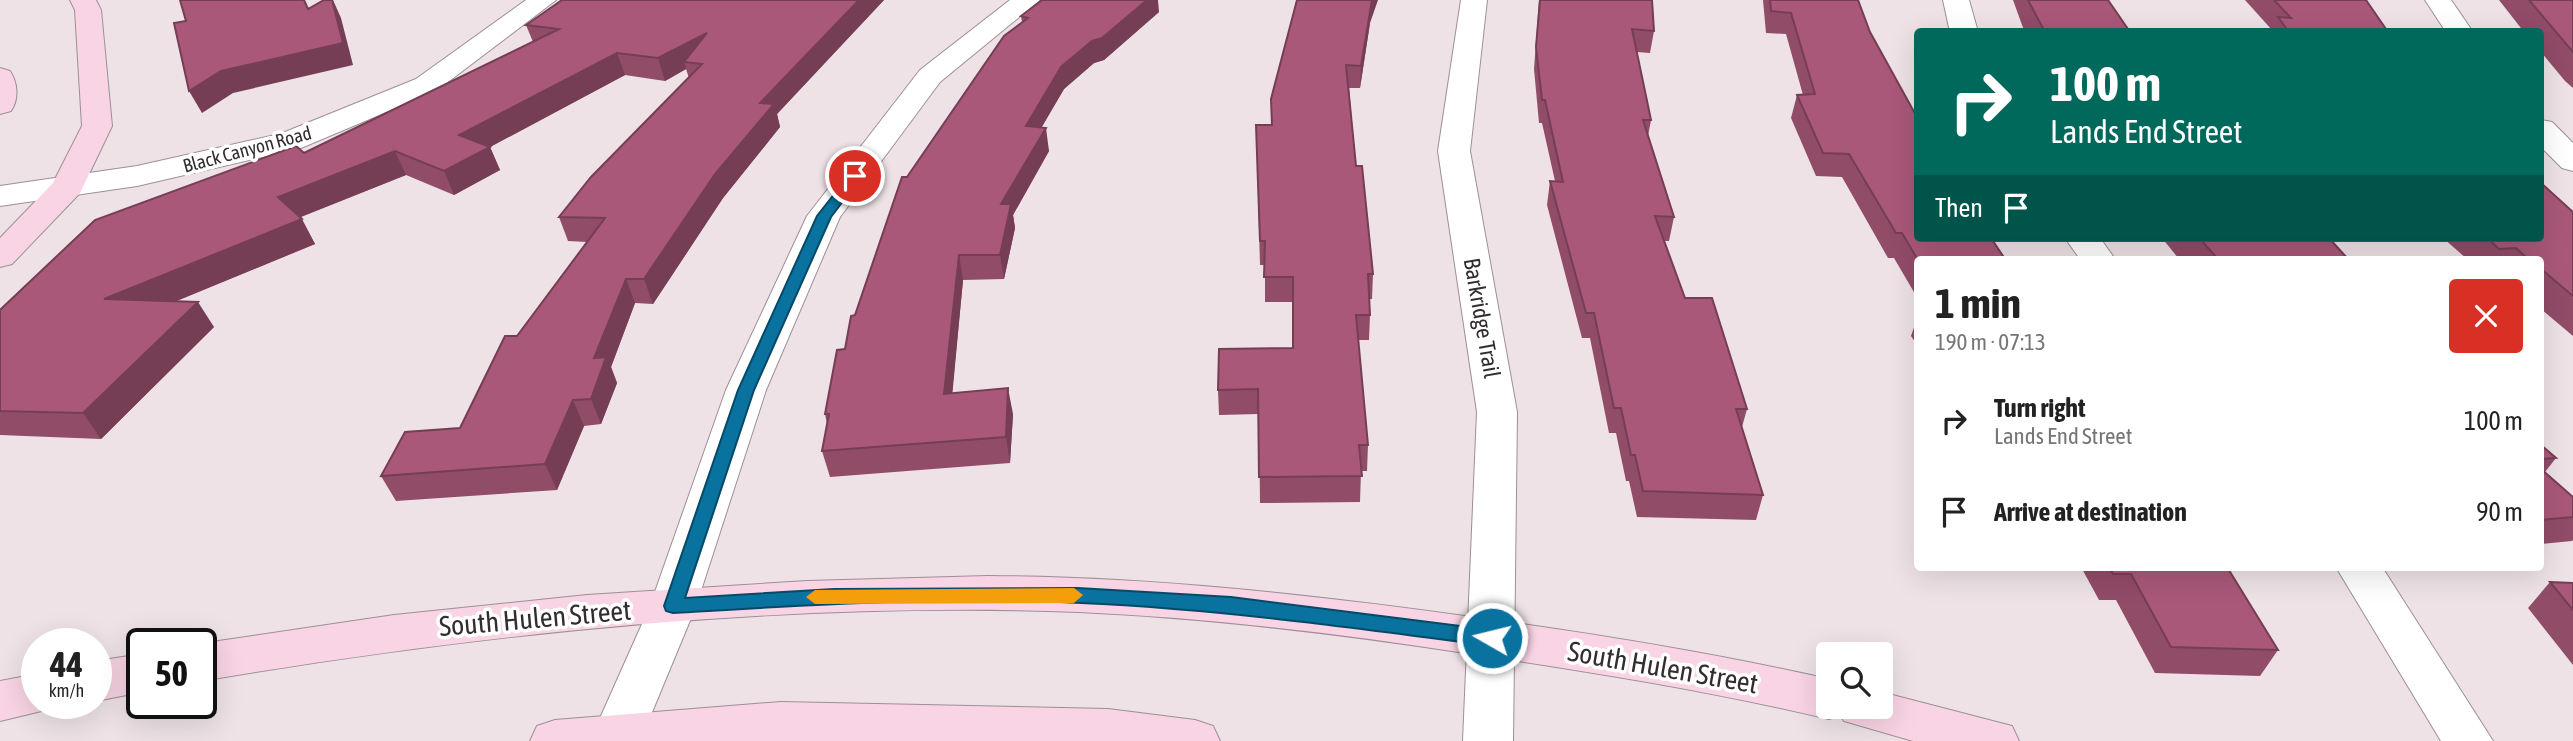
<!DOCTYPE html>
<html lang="en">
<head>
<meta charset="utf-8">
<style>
	:root { --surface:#fff; --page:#f2f2f2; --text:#222; --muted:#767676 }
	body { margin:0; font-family:"Asap Condensed",sans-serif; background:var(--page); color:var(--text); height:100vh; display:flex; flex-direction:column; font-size:26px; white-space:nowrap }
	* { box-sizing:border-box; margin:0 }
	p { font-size:23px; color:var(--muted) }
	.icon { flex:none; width:38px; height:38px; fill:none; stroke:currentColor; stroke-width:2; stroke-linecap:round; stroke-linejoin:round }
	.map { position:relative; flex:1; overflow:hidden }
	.drawer { position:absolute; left:1914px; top:256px; width:630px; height:315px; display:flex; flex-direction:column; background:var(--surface); border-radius:7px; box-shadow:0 7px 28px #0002 }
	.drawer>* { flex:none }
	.guide { position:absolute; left:1914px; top:28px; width:630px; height:214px; border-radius:7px; box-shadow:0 7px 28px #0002; background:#00695c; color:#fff; overflow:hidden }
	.fabs { position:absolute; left:1816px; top:642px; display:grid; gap:14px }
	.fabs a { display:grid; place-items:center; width:77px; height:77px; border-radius:7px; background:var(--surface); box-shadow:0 7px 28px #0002; font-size:35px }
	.speed { position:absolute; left:21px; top:628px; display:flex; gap:14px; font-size:35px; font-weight:700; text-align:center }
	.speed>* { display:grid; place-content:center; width:91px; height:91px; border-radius:50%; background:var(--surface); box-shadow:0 7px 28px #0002; line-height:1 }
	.speed small { font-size:18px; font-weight:400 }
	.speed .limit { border:4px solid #111; border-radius:10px; background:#fff; color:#111 }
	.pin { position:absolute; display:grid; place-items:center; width:60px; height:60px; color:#fff; margin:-30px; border:4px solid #fff; border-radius:50%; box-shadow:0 2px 7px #0007 }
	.me { position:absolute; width:77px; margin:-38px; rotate:278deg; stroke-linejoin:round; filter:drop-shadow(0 0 5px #0008) }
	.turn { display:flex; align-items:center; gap:24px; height:147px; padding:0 21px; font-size:32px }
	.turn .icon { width:91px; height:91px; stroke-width:2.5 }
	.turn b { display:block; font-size:49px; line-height:60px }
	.then { display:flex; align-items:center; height:66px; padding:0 21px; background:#0003; gap:14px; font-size:26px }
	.round { display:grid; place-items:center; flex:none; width:74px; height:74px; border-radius:7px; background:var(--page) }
	.summary { display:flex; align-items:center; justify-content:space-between; height:119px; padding:0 21px }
	h1 { font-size:42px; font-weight:700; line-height:52px }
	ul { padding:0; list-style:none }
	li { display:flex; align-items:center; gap:21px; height:91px; padding:0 21px }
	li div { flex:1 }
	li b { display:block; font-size:26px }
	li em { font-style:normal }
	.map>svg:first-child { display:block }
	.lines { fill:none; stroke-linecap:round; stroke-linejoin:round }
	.street-casing { stroke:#9c9094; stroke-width:2 }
	.secondary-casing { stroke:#9c9094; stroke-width:2 }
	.street { fill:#fff; fill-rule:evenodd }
	.secondary { fill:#f9d4e4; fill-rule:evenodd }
	.wall { fill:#914c68 }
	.shaded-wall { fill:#763e55 }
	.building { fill:#a95879; stroke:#763e55; stroke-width:2 }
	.route { fill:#0a729e; stroke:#064a67; stroke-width:2 }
	.slow { fill:#f59e0b }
	.labels { text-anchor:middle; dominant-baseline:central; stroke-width:7; stroke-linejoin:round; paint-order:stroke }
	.far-street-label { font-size:19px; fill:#322d2f; stroke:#fff }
	.street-label { font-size:23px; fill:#322d2f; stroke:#fff }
	.near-street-label { font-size:28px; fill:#322d2f; stroke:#fff }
</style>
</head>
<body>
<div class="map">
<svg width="2573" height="741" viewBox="0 0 2573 741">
	<rect width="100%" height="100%" fill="#eee2e6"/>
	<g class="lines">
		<!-- street casing -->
		<g class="street-casing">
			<path id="street" d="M526 0H556L436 91 301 148 137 186 0 206V186L137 166 280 134 416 79Z
				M1010 0H1040L940 82 840 217 766 390 696 606 643 734 640 741H596L593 734 650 606 726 390 807 216 920 70Z
				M1461 0H1487L1470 151 1517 412 1513 741H1463L1477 412 1438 151Z
				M1943 0H1969L1978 32H1950Z
				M2425 0H2451L2473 32H2446Z
				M2541 120 2552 122 2573 143V171L2562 168 2541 147Z
				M2065 238H2100L2115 259H2080Z
				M2336 567H2382L2493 741H2441Z"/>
		</g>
		<!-- secondary casing -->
		<g class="secondary-casing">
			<path id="secondary" d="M70 0H96L101 10 112 126 80 193 12 264 0 267V238L53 183 82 126 75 10Z
				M0 68 10 71C18 83 19 99 11 111L0 114Z
				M988 576C1153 577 1316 595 1479 618 1596 634 1713 653 1829 679V707H1881V692L2012 726 2019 741H1913L1844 721 1840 715 1829 719C1711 691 1592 672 1472 654 1342 634 1211 618 1079 612 792 601 485 633 201 681V644H198L394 615 587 595 807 581Z
				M142 654V692L96 701V661Z
				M37 674V704H57L54 708 0 721V681Z
				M781 702 1108 709 1195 720 1213 726 1220 741H530L537 726 555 720Z"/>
		</g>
		<!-- street -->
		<use href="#street" class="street"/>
		<!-- secondary -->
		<use href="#secondary" class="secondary"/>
	</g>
	<!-- wall -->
	<path class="wall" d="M562 0H884L777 114 780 127 723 198 653 304 635 303 611 367 617 383 601 424 584 426 557 490 396 501 381 476 460 428 517 336 587 242 568 241 559 217 689 78 686 69 665 81 625 75 490 147 500 170 454 195 406 175 300 217 315 244 176 301 214 327 101 439 0 435V310L304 153 533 42 526 25Z
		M1539 0H1652L1654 31 1650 53 1637 52 1651 120 1648 136 1674 217 1669 241H1664L1685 298 1747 409 1742 427 1763 495 1756 520 1637 517 1629 481H1626L1616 433H1609L1590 338H1582L1547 205 1550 181H1555L1542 123H1539L1534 69Z
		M1763 0H1858L1918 259V299L1894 258H1888L1842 177 1816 176 1791 118 1797 95H1803L1786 34 1766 33Z
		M2013 0H2108L2128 29 2147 32H2025L2022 25Z
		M2245 0H2366L2388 32H2271L2272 30Z
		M2499 0H2573V88L2565 81 2541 52V32H2524Z
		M1159 12 1104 60 1094 63 1064 89 1041 128 1049 151 1013 215 1015 228 1004 279 963 280 952 393 1013 414 1010 463 830 477 822 451 827 424 825 414 855 315 907 177 1022 22 1021 16Z
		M1370 23 1360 88H1349L1356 166 1373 274 1372 299H1369L1370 315 1369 340H1358L1368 445 1367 471H1361L1360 502 1260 503 1259 414 1219 415 1218 390 1293 348V302H1265V265H1260L1256 125H1272Z
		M2573 212V336L2541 309V259H2467L2443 238H2541Z
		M2162 238H2329L2348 259H2179Z
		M1918 316V346L1911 336Z
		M2541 445 2556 458 2545 472 2573 497V540L2572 541 2541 544Z
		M2081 567H2227L2278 650 2260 676 2155 673 2116 600H2099Z
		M2550 582 2573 583V665L2528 608Z"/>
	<!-- shaded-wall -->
	<path class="shaded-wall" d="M333 0 341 18 353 65 233 93 202 113 189 91Z
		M859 0H884L777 114 780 127 723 198 653 304 644 279 760 103Z
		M1138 0H1158L1159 12 1104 60 1094 63 1064 89 1029 149 1026 126 1061 67Z
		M1372 0H1378L1370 23 1360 88 1361 66Z
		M707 33 684 62 686 69 665 81 658 58Z
		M617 53 625 75 490 147 500 170 454 195 444 171 459 135Z
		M1046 128 1049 151 1013 215 1015 228 1004 279 1000 255 1001 204Z
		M395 151 406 175 291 221 278 197Z
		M302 219 315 244 121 324 104 299Z
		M959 255 963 280 950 419 944 394Z
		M626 279 635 303 611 367 617 383 601 424 591 399 594 358Z
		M198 302 214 327 101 439 83 413Z
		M1008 388 1013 414 1010 463 1006 437Z
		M573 400 584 426 557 490 545 464Z"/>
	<!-- building -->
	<path class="building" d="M180 0H304L308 9 324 0H332L343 43 221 71 189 91 174 23 186 21Z
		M562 0H859L760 103 774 104 715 174 644 279H626L594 358 606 357 591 399 573 400 545 464 381 476 405 432 460 428 505 336H517L605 218 559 217 591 177 702 64 684 62 707 33 658 58 617 53 459 135 490 147 444 171 395 151 278 197 302 219 104 299 198 302 83 413 0 411V310L95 220 296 146 304 153 559 29 526 25Z
		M1042 0H1147L1102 38 1092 41 1061 67 1026 126 1046 128 1001 204H1011L1000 255H959L944 394 1008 388 1006 437 822 451 829 414H825L837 350 845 349 851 316 855 315 902 177H907L1004 36 1028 18 1021 16Z
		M1297 0H1372L1361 66 1346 65 1356 166H1362L1373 274H1368L1370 315H1356L1368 445H1359L1362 476 1259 477 1258 389 1218 390 1219 349 1293 348V277H1264L1265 241H1260L1256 125H1272L1271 99Z
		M1540 0H1652L1654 31 1632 29 1651 120H1643L1674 217 1655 216 1685 298H1712L1747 409H1736L1763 495 1643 491 1635 455H1631L1621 408H1614L1594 313H1586L1550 181 1563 182 1545 100H1542L1536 47Z
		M1770 0H1858L1870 32 1918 119V238H1991L2005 259 1918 260 1902 233H1896L1849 154 1823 153 1797 95 1815 94 1791 13 1771 11Z
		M2028 0H2108L2128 29 2146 30 2147 32H2045Z
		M2274 0H2366L2388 32H2289L2278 17 2291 18Z
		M2529 0H2573V52Z
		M2541 183 2573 212V296L2541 269V259H2528L2516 248 2499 249 2487 238H2541Z
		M2199 238H2329L2348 259H2218Z
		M2541 445 2556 458 2541 459Z
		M2541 469 2573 497V517L2541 520Z
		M2109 567H2227L2278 650 2171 647 2131 574H2113Z
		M2550 582 2573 583V610Z"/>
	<!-- route -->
	<path class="route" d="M851 173 862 176 831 217 754 390 685 598 834 589 1078 588 1231 597 1492 630 1499 632 1502 638 1499 643 1492 646C1355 628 1219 609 1081 603 945 596 808 605 673 613L666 611 664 606 738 390 817 216Z"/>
	<!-- slow -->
	<path class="slow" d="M1074 588 1083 595 1074 603 815 604 806 597 815 590Z"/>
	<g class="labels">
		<!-- far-street labels -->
		<g class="far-street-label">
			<text transform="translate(247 149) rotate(-15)">Black Canyon Road</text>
		</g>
		<!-- street labels -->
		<g class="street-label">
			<text transform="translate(1482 318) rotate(80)">Barkridge Trail</text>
		</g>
		<!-- near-street labels -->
		<g class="near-street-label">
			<text transform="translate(535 618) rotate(-5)">South Hulen Street</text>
			<text transform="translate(1663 667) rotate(10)">South Hulen Street</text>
		</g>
	</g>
</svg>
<div class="fabs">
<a><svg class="icon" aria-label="search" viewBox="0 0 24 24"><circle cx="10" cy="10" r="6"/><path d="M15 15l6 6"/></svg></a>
</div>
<div class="speed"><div>44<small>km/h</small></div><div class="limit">50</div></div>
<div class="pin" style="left:855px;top:176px;background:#d93025"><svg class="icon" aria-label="arrive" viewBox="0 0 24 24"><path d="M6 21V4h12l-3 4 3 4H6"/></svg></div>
<svg class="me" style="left:1492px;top:638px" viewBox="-20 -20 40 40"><circle r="17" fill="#0a729e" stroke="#fff" stroke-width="3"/><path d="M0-11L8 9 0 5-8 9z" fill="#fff"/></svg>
<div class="guide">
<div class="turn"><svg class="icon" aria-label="right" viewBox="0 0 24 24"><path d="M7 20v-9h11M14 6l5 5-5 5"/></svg><div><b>100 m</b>Lands End Street</div></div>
<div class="then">Then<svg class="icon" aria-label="arrive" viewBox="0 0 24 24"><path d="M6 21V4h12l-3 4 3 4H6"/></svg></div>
</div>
<section class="drawer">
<div class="summary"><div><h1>1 min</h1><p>190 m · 07:13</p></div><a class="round" style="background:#d93025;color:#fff"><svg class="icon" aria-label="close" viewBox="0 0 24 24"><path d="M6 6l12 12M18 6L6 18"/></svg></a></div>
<ul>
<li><svg class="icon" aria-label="right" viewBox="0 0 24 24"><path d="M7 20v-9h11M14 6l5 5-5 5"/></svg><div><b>Turn right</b><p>Lands End Street</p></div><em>100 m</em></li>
<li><svg class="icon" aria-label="arrive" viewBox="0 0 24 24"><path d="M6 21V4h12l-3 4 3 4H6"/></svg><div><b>Arrive at destination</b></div><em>90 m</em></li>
</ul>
</section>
</div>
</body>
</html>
